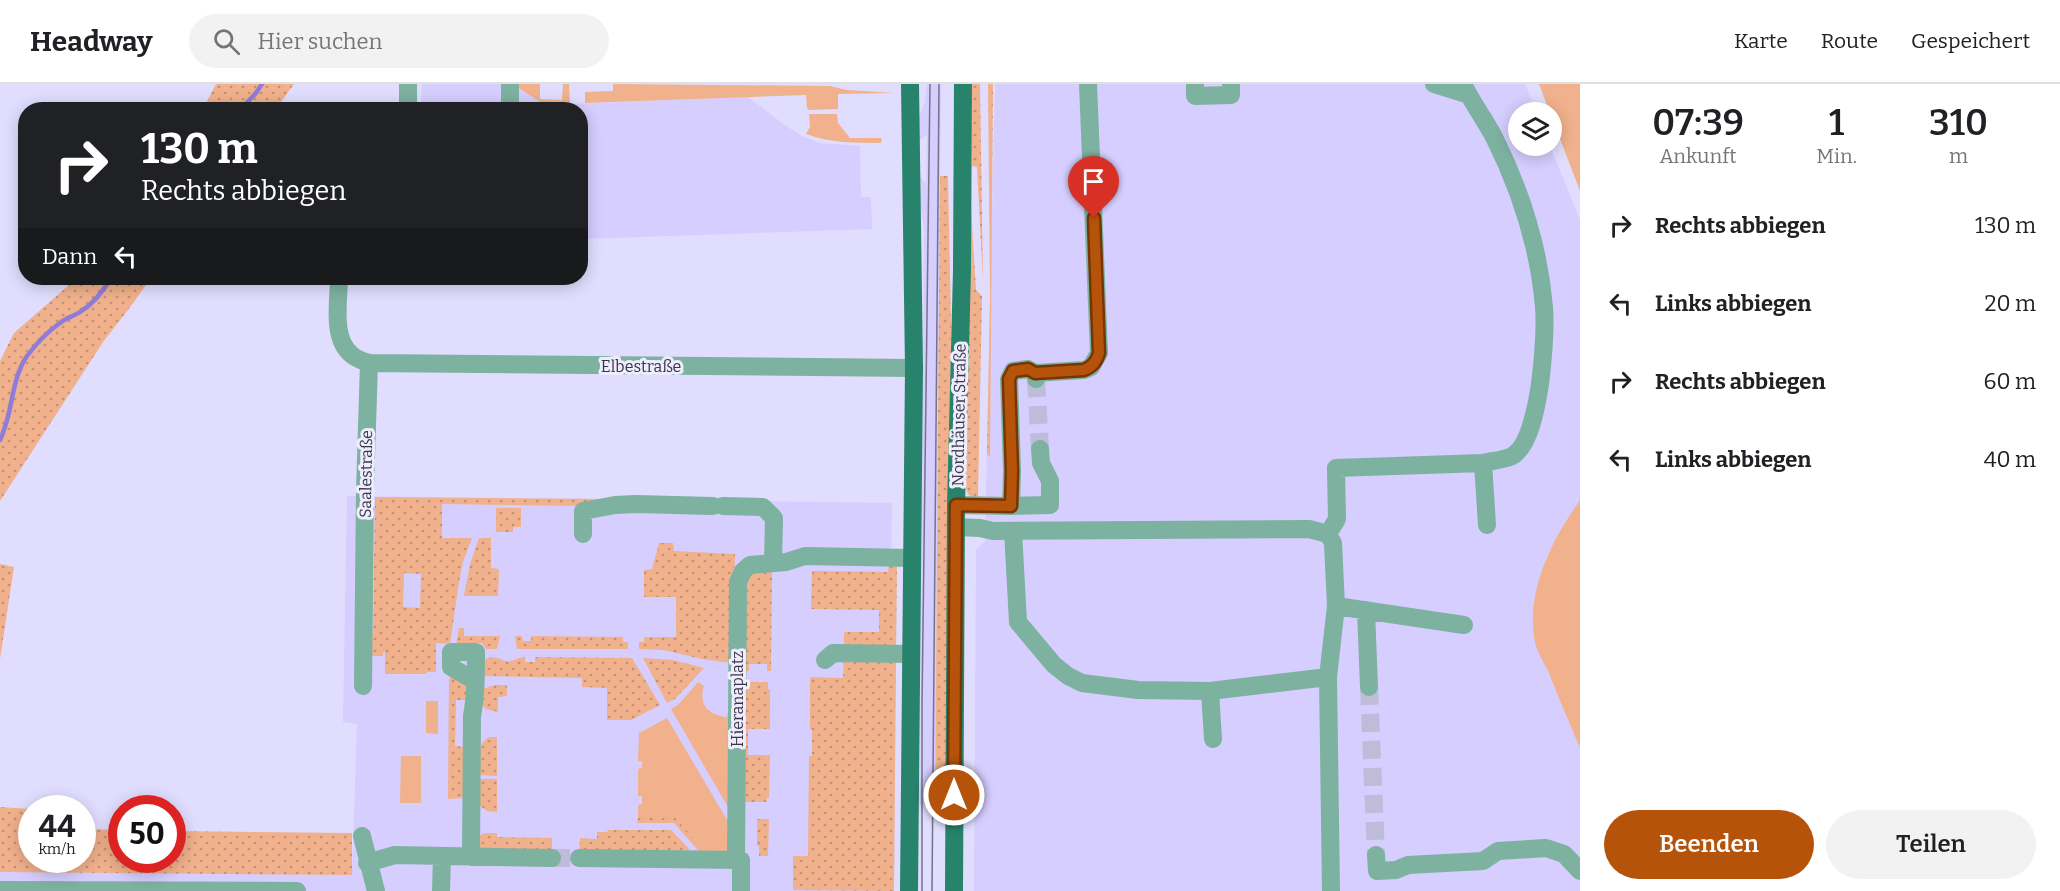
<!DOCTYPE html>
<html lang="de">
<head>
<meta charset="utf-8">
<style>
	:root { --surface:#fff; --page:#f2f2f2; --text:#202124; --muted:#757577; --line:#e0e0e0; --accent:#b45309 }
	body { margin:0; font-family:Bitter,serif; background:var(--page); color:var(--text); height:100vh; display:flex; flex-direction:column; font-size:22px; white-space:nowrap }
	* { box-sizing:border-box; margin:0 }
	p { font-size:20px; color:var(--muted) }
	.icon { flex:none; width:33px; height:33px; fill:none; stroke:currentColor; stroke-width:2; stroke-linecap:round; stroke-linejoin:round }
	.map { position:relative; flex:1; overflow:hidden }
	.sheet { display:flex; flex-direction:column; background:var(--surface); width:480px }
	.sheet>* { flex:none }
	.hud { position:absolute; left:18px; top:18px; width:570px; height:183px; border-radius:24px; box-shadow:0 3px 15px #0003; background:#202124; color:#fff; overflow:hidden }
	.fabs { position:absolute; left:1508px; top:18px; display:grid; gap:12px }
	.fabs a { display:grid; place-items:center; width:54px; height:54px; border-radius:50%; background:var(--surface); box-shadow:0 3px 15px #0003; font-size:30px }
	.speed { position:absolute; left:18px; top:711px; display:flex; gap:12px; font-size:30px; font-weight:700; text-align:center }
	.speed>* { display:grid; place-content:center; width:78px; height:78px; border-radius:50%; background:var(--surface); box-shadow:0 3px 15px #0003; line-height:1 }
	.speed small { font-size:15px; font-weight:400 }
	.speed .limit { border:9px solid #d22; background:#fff; color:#111 }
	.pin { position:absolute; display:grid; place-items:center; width:51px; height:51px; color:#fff; margin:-62px -26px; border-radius:50% 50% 50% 0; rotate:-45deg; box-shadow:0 0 6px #0007 }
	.pin .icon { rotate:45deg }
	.me { position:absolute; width:66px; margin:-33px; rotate:0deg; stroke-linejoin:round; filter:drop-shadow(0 0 4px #0008) }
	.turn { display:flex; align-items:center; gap:21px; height:126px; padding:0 24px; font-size:27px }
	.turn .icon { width:78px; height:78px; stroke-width:2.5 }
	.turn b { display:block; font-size:42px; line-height:51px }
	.then { display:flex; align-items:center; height:57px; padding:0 24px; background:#0003; gap:12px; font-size:22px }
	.eta { display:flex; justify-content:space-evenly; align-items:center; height:102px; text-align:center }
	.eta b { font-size:36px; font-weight:600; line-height:42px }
	.button { display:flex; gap:12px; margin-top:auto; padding:12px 24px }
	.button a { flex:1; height:69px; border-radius:36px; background:var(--accent); color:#fff; font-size:24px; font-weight:600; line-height:69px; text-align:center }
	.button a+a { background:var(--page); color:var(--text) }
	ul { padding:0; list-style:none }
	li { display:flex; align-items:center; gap:18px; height:78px; padding:0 24px }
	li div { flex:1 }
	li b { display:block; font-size:22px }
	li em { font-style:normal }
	header { display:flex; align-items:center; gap:36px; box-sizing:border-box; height:84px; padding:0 30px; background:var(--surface); border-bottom:2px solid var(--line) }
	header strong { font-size:28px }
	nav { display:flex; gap:33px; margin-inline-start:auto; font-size:21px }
	.search { width:420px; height:54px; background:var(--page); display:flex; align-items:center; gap:15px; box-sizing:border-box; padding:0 21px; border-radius:33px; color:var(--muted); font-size:22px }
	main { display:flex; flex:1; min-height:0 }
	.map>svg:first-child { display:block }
	.built { fill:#d5cefe }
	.grass { fill:url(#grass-dots); fill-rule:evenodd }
	.green { fill:#f1b18c }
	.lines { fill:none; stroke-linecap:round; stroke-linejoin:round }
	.stream { stroke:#8f7cd9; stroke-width:4.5 }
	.minor-tunnel { stroke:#bfbcd9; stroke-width:18; stroke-dasharray:18 9; stroke-linecap:butt }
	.minor { stroke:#7db1a0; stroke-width:18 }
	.major { stroke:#27836b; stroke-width:18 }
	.tram { stroke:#757389; stroke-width:1.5 }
	.route-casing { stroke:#753606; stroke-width:15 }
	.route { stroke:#b45309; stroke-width:10 }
	.labels { text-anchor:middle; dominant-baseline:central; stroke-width:6; stroke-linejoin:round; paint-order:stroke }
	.street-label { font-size:16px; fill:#393747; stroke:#eeecfd }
</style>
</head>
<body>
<header>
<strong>Headway</strong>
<div class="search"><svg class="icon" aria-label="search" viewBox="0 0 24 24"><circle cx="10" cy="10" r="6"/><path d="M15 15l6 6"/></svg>Hier suchen</div>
<nav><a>Karte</a><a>Route</a><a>Gespeichert</a></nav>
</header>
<main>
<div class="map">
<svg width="1580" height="807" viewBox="0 0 1580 807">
	<defs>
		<pattern id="grass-dots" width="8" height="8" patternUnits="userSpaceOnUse" patternTransform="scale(1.5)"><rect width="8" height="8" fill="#f1b18c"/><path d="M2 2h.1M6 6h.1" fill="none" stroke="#c49174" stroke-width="1.8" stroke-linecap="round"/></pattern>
	</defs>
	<rect width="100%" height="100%" fill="#e1ddfe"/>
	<!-- built -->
	<path class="built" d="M422 0H517L545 21 748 13 786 42 804 53 820 59 860 62 861 113H871L872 145 581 155 580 26H421Z
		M927 0H941L935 721H920L924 144 920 120V93L926 99 927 50 919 57V32L925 18Z
		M995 0H1525L1537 28H1518V62H1550L1580 136V416L1567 435 1546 474 1536 513 1533 534 1534 555 1580 664V807H974L976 466 985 457Z
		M347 412 892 419 890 525 896 526 894 807H0V788L352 790 357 640 343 638Z"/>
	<!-- grass -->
	<path class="grass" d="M216 0H294L276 25H203Z
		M972 0H980L983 198 977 83 972 82Z
		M988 0H993L990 373 987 370 990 212Z
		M940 92H948L951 240 946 721H935Z
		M970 106 976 206 982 212 978 413 972 414 968 410 966 404Z
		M77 194H151L131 222 103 258 0 417V277L14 249Z
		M375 413 611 415 583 422 442 420V454H472L463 478 459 498 450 560 436 559V588H427L426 590H385V568H383V572H368V550L373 549ZM404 489 421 490 420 524 403 523Z
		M496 424H521V443H513V448H496Z
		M479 454H491V484L499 485 498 512H464L470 480Z
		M659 459H673L674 467 735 470 732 579 702 575 664 566 639 565V558H644V553H676V513H644V486L652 485Z
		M889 477 897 483 896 566H844V548H879V526L811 525 812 487 888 488Z
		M0 480 14 483 0 575Z
		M772 483 771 587H767V580H749V587H741L742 507 748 491Z
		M459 544H464V552H500L497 565H486L482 559H471L467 564 456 561Z
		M515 552H522L523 557H531V552L623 553V558H628V565H517Z
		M491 573C499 573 502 578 510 577 517 576 518 573 525 573V578H535V573L632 574 660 621 631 636H607V604L582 603V594L479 592 480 578Z
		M844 573 896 574 894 807 793 806V772H808L809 672H812V646L810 645V593L843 594Z
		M643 574 673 576 704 584 675 615 667 619Z
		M453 588 471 603 470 616H456L455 662 465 663 464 714 448 715 449 596Z
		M740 598H768V605H770V645H748V671H770L769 714H767L766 718H741Z
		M494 601H507V612L498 613V628L486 625 482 622 483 605Z
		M489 653H497V692L479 691C479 677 475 661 489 653Z
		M479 695H497V728L487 727 479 721Z
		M0 723 31 725 32 776H82L83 745 121 746 122 776H172L173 747 352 749V791L0 788Z
		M638 734H676L708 771H702L674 739H637Z
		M757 735H769L768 772H759V762H757Z
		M608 746H671L690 766 579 769 580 754 597 755V748H607Z
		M484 749H497V753L552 754V769L479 764 478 753Z"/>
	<!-- green -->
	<path class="green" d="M517 0H540V15L562 16 563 0H569L570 20 545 21 517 3Z
		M613 0 830 2 847 6 894 9 838 10V25L809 26 807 24 806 11 585 19V8L613 7Z
		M1539 0H1580V107Z
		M809 30H837L838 39 850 54H882L881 59C855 59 831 59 806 50L810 43Z
		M1580 416V664C1569 638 1558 613 1548 587 1543 577 1535 564 1534 553 1527 504 1553 454 1580 416Z
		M698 598 704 602C698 621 709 631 727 633L728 627H732L728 723 671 625 679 620Z
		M426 617H438V650L426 649Z
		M667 634 733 746V770L708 771 676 734H638V721L642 720V712H638V685L642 684V677H638L639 649Z
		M401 672H421V719H400Z"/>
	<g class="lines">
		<!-- stream -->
		<path class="stream" d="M240 26 256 9 262 0
			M0 356C14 327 10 297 27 272 36 260 47 248 60 239 66 234 74 232 80 228 93 220 104 206 111 194"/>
		<!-- minor-tunnel -->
		<path class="minor-tunnel" d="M1036 295 1040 365
			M1369 603 1376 771
			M552 774H579"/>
		<!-- minor -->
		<path class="minor" d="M1195 0V12L1231 11V0
			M1434 0 1469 11
			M1464 2C1473 20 1485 36 1494 53 1520 105 1539 164 1544 223 1546 248 1543 275 1540 300 1537 319 1530 365 1510 373 1502 376 1492 377 1483 379
			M408 26V0
			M510 26V0
			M339 194C339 216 331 255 352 271 356 275 363 277 369 279L365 406 363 602
			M369 279 914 284
			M1035 289 1084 286 1091 283 1099 269 1088 0
			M956 421 1011 422 1012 387 1009 295 1013 287 1028 285 1035 289 1036 295
			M723 422 763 423 774 434 773 479
			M1011 422 1050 421V397L1041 379 1040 365
			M956 443 980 444 993 447 1309 445 1328 450 1333 459 1336 522 1328 593 1331 807
			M1013 447 1018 538 1054 581 1068 592 1082 599 1138 606 1210 607 1328 593
			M583 450V427L615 421 636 420 713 422
			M1328 450 1337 435 1336 384 1483 379 1487 441
			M1336 522 1464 541
			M1366 526 1369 603
			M825 576 833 569 911 570
			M1210 607 1213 655
			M362 752 376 807
			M1376 771 1377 787 1396 786 1408 781 1483 777 1498 767 1546 764 1564 770 1580 787
			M471 773 472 632C476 611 476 590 476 568H451V583L475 597
			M579 774 741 776V807
			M736 776 738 498 743 487 750 481 786 478 805 472 911 474
			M367 779 395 771 552 774
			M0 806 297 807
			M441 807 442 772"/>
		<!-- major -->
		<path class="major" d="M909 807 914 284 910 0
			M954 807 956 421 962 186 963 0"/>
		<!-- tram -->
		<path class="tram" d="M922 807V620L930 0
			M932 807 939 0"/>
	</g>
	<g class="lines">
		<!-- route casing -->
		<g class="route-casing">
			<path id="route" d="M954 711 956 421 1011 422 1012 387 1009 295 1013 287 1028 285 1035 289 1084 286C1093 282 1096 278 1099 269L1094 134"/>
		</g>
		<!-- route -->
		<use href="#route" class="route"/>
	</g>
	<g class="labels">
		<!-- street labels -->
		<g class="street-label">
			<text x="641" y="282">Elbestraße</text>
			<text transform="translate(959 331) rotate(-89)">Nordhäuser Straße</text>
			<text transform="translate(366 390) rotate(-89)">Saalestraße</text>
			<text transform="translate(737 615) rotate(-90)">Hieranaplatz</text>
		</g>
	</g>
</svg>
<div class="fabs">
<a><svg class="icon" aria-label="layers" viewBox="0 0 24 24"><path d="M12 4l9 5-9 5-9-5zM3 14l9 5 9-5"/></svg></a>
</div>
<div class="speed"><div>44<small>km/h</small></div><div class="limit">50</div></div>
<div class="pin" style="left:1094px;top:134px;background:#d93025"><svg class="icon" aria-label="arrive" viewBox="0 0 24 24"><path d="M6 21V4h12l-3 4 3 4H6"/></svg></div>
<svg class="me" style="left:954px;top:711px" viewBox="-20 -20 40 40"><circle r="17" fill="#b45309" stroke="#fff" stroke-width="3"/><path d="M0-11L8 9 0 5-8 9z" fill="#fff"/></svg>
<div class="hud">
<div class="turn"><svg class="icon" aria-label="right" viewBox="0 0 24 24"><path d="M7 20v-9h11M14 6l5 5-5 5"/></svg><div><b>130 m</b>Rechts abbiegen</div></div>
<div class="then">Dann<svg class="icon" aria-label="left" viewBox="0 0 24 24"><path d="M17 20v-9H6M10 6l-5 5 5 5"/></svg></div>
</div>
</div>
<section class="sheet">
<div class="eta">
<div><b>07:39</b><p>Ankunft</p></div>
<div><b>1</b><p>Min.</p></div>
<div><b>310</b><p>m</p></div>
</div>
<ul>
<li><svg class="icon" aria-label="right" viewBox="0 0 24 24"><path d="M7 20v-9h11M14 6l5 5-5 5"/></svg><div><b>Rechts abbiegen</b></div><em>130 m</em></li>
<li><svg class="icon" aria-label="left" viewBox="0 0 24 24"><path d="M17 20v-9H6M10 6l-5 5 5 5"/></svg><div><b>Links abbiegen</b></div><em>20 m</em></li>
<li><svg class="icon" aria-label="right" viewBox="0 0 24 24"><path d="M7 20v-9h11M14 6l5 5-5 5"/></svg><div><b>Rechts abbiegen</b></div><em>60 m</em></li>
<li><svg class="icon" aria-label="left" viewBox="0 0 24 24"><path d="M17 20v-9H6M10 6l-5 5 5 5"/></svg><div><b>Links abbiegen</b></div><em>40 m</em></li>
</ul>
<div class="button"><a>Beenden</a><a>Teilen</a></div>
</section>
</main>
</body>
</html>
